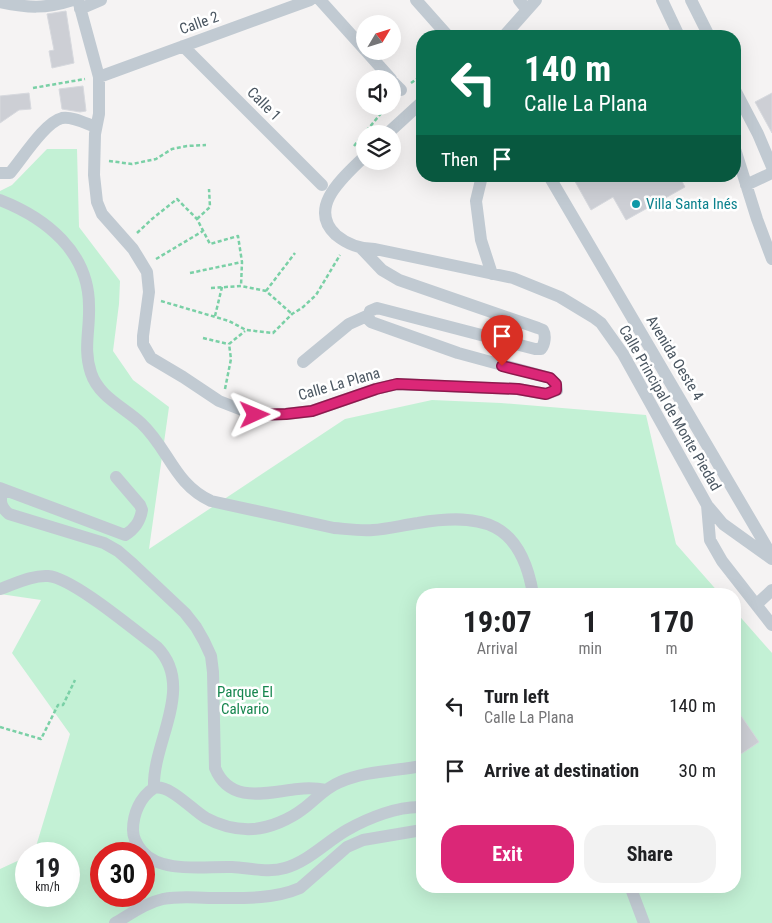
<!DOCTYPE html>
<html lang="en">
<head>
<meta charset="utf-8">
<style>
	:root { --surface:#fff; --page:#f2f2f2; --text:#202124; --muted:#757577; --accent:#db2777 }
	body { margin:0; font-family:"Roboto Condensed",sans-serif; background:var(--page); color:var(--text); height:100vh; display:flex; flex-direction:column; font-size:19px; white-space:nowrap }
	* { box-sizing:border-box; margin:0 }
	p { font-size:16px; color:var(--muted) }
	.icon { flex:none; width:28px; height:28px; fill:none; stroke:currentColor; stroke-width:2; stroke-linecap:round; stroke-linejoin:round }
	.map { position:relative; flex:1; overflow:hidden }
	.sheet { position:absolute; left:416px; top:588px; width:325px; height:305px; display:flex; flex-direction:column; background:var(--surface); border-radius:20px; box-shadow:0 5px 20px #0002 }
	.sheet>* { flex:none }
	.guide { position:absolute; left:416px; top:30px; width:325px; height:152px; border-radius:20px; box-shadow:0 5px 20px #0002; background:#0b6e4f; color:#fff; overflow:hidden }
	.needle { width:32px; rotate:52deg }
	.controls { position:absolute; left:356px; top:15px; display:grid; gap:10px }
	.controls a { display:grid; place-items:center; width:45px; height:45px; border-radius:50%; background:var(--surface); box-shadow:0 5px 20px #0002; font-size:25px }
	.speed { position:absolute; left:15px; top:842px; display:flex; gap:10px; font-size:25px; font-weight:700; text-align:center }
	.speed>* { display:grid; place-content:center; width:65px; height:65px; border-radius:50%; background:var(--surface); box-shadow:0 5px 20px #0002; line-height:1 }
	.speed small { font-size:12px; font-weight:400 }
	.speed .limit { border:8px solid #d22; background:#fff; color:#111 }
	.pin { position:absolute; display:grid; place-items:center; width:42px; height:42px; color:#fff; margin:-51px -21px; border-radius:50% 50% 50% 0; rotate:-45deg; box-shadow:0 0 5px #0007 }
	.pin .icon { rotate:45deg }
	.me { position:absolute; width:55px; margin:-28px; rotate:89deg; stroke-linejoin:round; filter:drop-shadow(0 0 4px #0008) }
	.turn { display:flex; align-items:center; gap:18px; height:105px; padding:0 25px; font-size:22px }
	.turn .icon { width:65px; height:65px; stroke-width:2.5 }
	.turn b { display:block; font-size:35px; line-height:42px }
	.then { display:flex; align-items:center; height:48px; padding:0 25px; background:#0003; gap:10px; font-size:19px }
	.eta { display:flex; justify-content:space-evenly; align-items:center; height:85px; text-align:center }
	.eta b { font-size:30px; font-weight:700; line-height:35px }
	.action { display:flex; gap:10px; margin-top:auto; padding:10px 25px }
	.action a { flex:1; height:58px; border-radius:20px; background:var(--accent); color:#fff; font-size:20px; font-weight:700; line-height:58px; text-align:center }
	.action a+a { background:var(--page); color:var(--text) }
	ul { padding:0; list-style:none }
	li { display:flex; align-items:center; gap:15px; height:65px; padding:0 25px }
	li div { flex:1 }
	li b { display:block; font-size:19px }
	li em { font-style:normal }
	.map>svg:first-child { display:block }
	.green { fill:#c3f1d5; fill-rule:evenodd }
	.building { fill:#cdcfd5; stroke:#d7d9de }
	.lines { fill:none; stroke-linecap:round; stroke-linejoin:round }
	.path { stroke:#7ad0a6; stroke-width:2.5; stroke-dasharray:4 2.5; stroke-linecap:butt }
	.street { stroke:#c1cad2; stroke-width:12 }
	.street-bridge { stroke:#c1cad2; stroke-width:12 }
	.route-casing { stroke:#8e194d; stroke-width:12 }
	.route { stroke:#db2777; stroke-width:9 }
	.culture-dot { fill:#0f9aa8; stroke:#fff; stroke-width:2 }
	.labels { text-anchor:middle; dominant-baseline:central; stroke-width:5; stroke-linejoin:round; paint-order:stroke }
	.street-label { font-size:15px; fill:#4a5661; stroke:#fff }
	.culture-label { font-size:15px; fill:#0d838f; stroke:#fff; text-anchor:start }
	.park-label { font-size:15px; fill:#17864f; stroke:#fff }
</style>
</head>
<body>
<div class="map">
<svg width="772" height="923" viewBox="0 0 772 923">
	<rect width="100%" height="100%" fill="#f5f3f3"/>
	<!-- green -->
	<path class="green" d="M47 149H77L79 227 120 281 119 304 113 351 133 380 169 407 149 549 345 419 432 400 501 403 646 415 676 544 720 594H422V886H735V611L772 653V923H0V869L26 857V896H69V854H33L34 853 70 734 12 653 41 600 0 594V191L12 185ZM101 854H144V896H101Z"/>
	<!-- building -->
	<path class="building" d="M66 11 74 63 52 68 49 51 54 50 47 14Z
		M83 86 86 111 80 112 62 109 59 89Z
		M29 93 31 109 19 110 0 123V96Z
		M772 93V133L755 102Z
		M572 176H679L685 187 626 220 613 197 591 210Z
		M735 707 759 742 735 758Z"/>
	<g class="lines">
		<!-- path -->
		<path class="path" d="M411 83 422 75
			M33 88 85 79
			M354 146 387 106
			M109 161 132 164 156 159 172 149 187 146 206 145
			M197 219 210 207 209 189
			M137 233 152 219 177 199 197 219 210 244 238 236 242 262 241 286
			M156 259 203 231
			M190 273 242 262
			M211 288 241 286 266 291 292 314
			M266 291 295 253
			M161 301 229 321 246 330 273 333 292 314 302 308 316 295 340 255
			M215 316 222 287
			M203 338 228 344
			M225 389 231 359 229 344 245 331
			M0 727 41 739 58 705H63L75 680"/>
		<!-- street -->
		<path class="street" d="M78 0 99 77V114L95 134 94 175 97 202 102 214 133 249 147 272 149 292 143 336V344L151 358 183 377 219 401 255 415 286 414 312 411 376 389 397 384 518 389 546 394 557 390 556 384 550 378 458 353 371 322 368 319 370 311 377 308 535 349H541C545 344 546 335 543 330L538 328 399 280 382 270 362 249
			M320 0 365 50
			M416 0 448 36
			M519 0 527 10
			M662 0 679 36
			M691 0 709 36
			M0 2C28 8 45 9 73 0
			M80 9 101 0
			M504 36 536 0
			M183 46 322 185
			M366 51 391 79
			M99 77 310 0
			M392 81 401 90
			M735 90 758 134 772 167
			M387 134 422 102
			M735 149 757 219 772 259
			M365 156C345 176 306 207 336 235 348 245 360 249 375 249L513 278 560 297 593 317 601 323 623 354 707 505 723 524 772 559
			M0 173H10C22 159 45 122 62 118 72 116 87 124 96 127
			M482 176 476 201 481 240 492 274
			M549 176 772 556
			M746 185 772 173
			M0 200C46 218 89 252 89 306 90 330 83 349 91 373 99 397 124 407 141 423 169 449 174 484 211 501L334 528C347 529 360 531 373 530 388 529 403 525 418 523 484 512 521 523 533 594
			M303 362 349 324 369 315
			M0 488 125 535C135 529 140 522 142 510L140 505 116 477
			M2 489C0 501 0 507 9 514L104 543 118 551 133 564 185 613 196 627 204 641 211 656 213 672 215 768C230 805 268 792 298 789 307 788 316 788 326 790
			M707 505 710 540 722 561 772 625
			M0 589C15 584 32 575 48 576 73 578 134 630 157 647 196 687 152 742 154 788
			M154 788C140 797 133 814 133 830 133 838 137 845 142 851 161 874 205 866 232 867 250 868 269 873 285 868 309 861 326 842 347 830 368 818 398 806 422 807
			M154 788C170 784 192 810 206 818 221 826 236 830 253 829 270 828 290 819 303 809 315 800 325 788 340 782 365 771 395 771 422 766
			M630 886 644 923
			M115 923C131 914 145 903 163 899 178 896 194 897 209 898 239 898 272 900 300 888L347 847 363 840 422 830"/>
		<!-- street-bridge -->
		<path class="street-bridge" d="M757 604 772 590"/>
	</g>
	<g class="lines">
		<!-- route casing -->
		<g class="route-casing">
			<path id="route" d="M255 415 286 414 312 411 376 389 397 384 518 389 546 394 556 390V384L550 378 502 366"/>
		</g>
		<!-- route -->
		<use href="#route" class="route"/>
	</g>
	<!-- markers -->
	<circle class="culture-dot" cx="636" cy="204" r="5"/>
	<g class="labels">
		<!-- street labels -->
		<g class="street-label">
			<text transform="translate(199 23) rotate(-20)">Calle 2</text>
			<text transform="translate(264 104) rotate(45)">Calle 1</text>
			<text transform="translate(675 358) rotate(59)">Avenida Oeste 4</text>
			<text transform="translate(339 384) rotate(-16)">Calle La Plana</text>
			<text transform="translate(670 408) rotate(60)">Calle Principal de Monte Piedad</text>
		</g>
		<!-- culture labels -->
		<g class="culture-label">
			<text x="646" y="204">Villa Santa Inés</text>
		</g>
		<!-- park labels -->
		<g class="park-label">
			<text x="245" y="692">Parque El<tspan x="245" dy="17">Calvario</tspan></text>
		</g>
	</g>
</svg>
<div class="controls">
<a><svg class="needle" viewBox="-14 -14 28 28"><path d="M0-13l5 13h-10z" fill="#e53935"/><path d="M0 13l5-13h-10z" fill="#757577"/></svg></a>
<a><svg class="icon" aria-label="sound" viewBox="0 0 24 24"><path d="M4 9h4l5-4v14l-5-4H4zM17 9q2 3 0 6"/></svg></a>
<a><svg class="icon" aria-label="layers" viewBox="0 0 24 24"><path d="M12 4l9 5-9 5-9-5zM3 14l9 5 9-5"/></svg></a>
</div>
<div class="speed"><div>19<small>km/h</small></div><div class="limit">30</div></div>
<div class="pin" style="left:502px;top:366px;background:#d93025"><svg class="icon" aria-label="arrive" viewBox="0 0 24 24"><path d="M6 21V4h12l-3 4 3 4H6"/></svg></div>
<svg class="me" style="left:255px;top:415px" viewBox="-20 -20 40 40"><path d="M0-17L14 15 0 8-14 15z" fill="#db2777" stroke="#fff" stroke-width="4"/></svg>
<div class="guide">
<div class="turn"><svg class="icon" aria-label="left" viewBox="0 0 24 24"><path d="M17 20v-9H6M10 6l-5 5 5 5"/></svg><div><b>140 m</b>Calle La Plana</div></div>
<div class="then">Then<svg class="icon" aria-label="arrive" viewBox="0 0 24 24"><path d="M6 21V4h12l-3 4 3 4H6"/></svg></div>
</div>
<section class="sheet">
<div class="eta">
<div><b>19:07</b><p>Arrival</p></div>
<div><b>1</b><p>min</p></div>
<div><b>170</b><p>m</p></div>
</div>
<ul>
<li><svg class="icon" aria-label="left" viewBox="0 0 24 24"><path d="M17 20v-9H6M10 6l-5 5 5 5"/></svg><div><b>Turn left</b><p>Calle La Plana</p></div><em>140 m</em></li>
<li><svg class="icon" aria-label="arrive" viewBox="0 0 24 24"><path d="M6 21V4h12l-3 4 3 4H6"/></svg><div><b>Arrive at destination</b></div><em>30 m</em></li>
</ul>
<div class="action"><a>Exit</a><a>Share</a></div>
</section>
</div>
</body>
</html>
